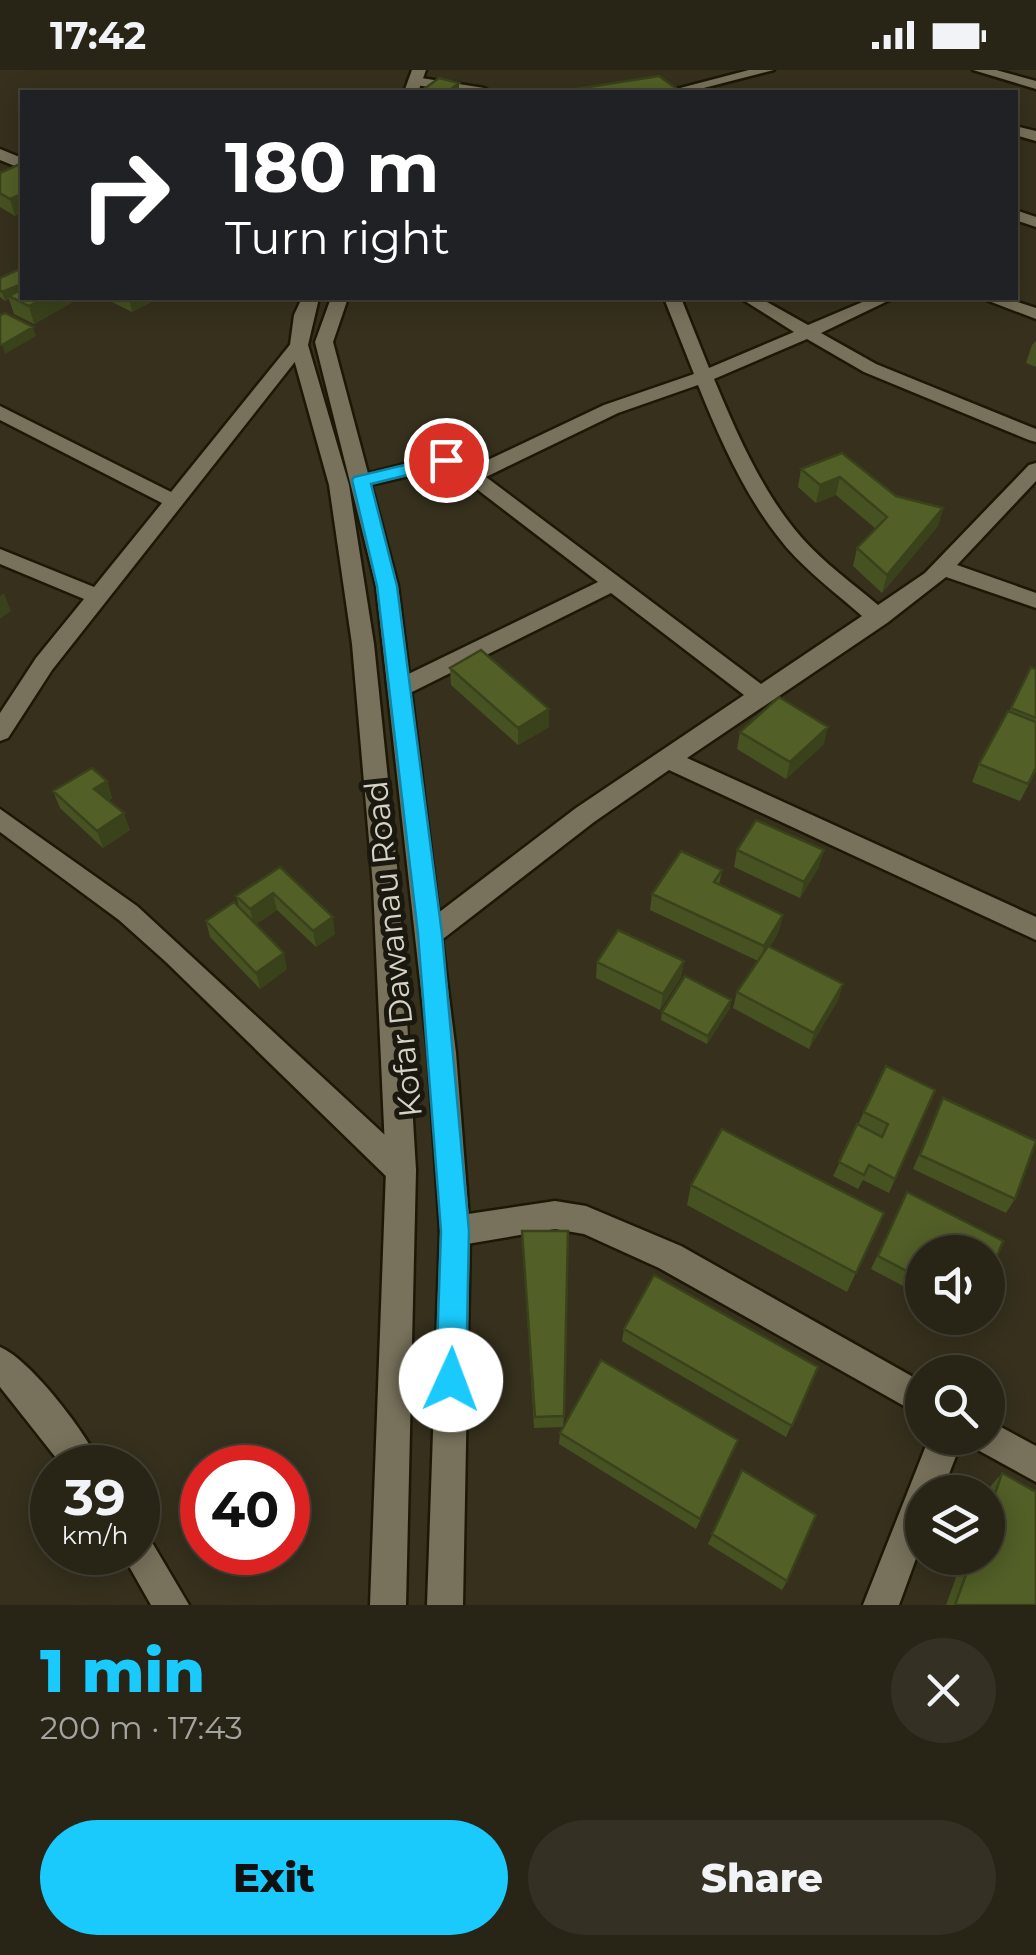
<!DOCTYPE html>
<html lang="en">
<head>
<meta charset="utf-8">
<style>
	:root { --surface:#282416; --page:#343023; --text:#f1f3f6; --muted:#a5a4a1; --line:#444135; --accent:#1acafc }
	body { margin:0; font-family:Montserrat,sans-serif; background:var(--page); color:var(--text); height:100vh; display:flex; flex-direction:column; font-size:38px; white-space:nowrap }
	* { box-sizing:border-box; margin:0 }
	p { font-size:32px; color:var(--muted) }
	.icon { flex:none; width:55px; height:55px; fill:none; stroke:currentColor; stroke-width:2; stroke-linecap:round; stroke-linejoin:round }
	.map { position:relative; height:1535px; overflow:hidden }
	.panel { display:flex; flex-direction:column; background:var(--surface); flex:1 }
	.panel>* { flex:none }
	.banner { position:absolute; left:20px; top:20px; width:998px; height:210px; border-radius:0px; box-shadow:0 5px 25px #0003,0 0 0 2px var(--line); background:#202124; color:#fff; overflow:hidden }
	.controls { position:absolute; left:905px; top:1165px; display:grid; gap:20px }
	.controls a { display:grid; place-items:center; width:100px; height:100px; border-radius:50%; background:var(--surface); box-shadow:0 5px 25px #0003,0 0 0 2px var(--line); font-size:50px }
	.speed { position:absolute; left:30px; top:1375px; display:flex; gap:20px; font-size:50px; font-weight:700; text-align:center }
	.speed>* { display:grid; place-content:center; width:130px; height:130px; border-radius:50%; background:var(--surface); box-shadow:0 5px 25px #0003,0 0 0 2px var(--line); line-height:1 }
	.speed small { font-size:25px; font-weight:400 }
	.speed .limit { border:15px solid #d22; background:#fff; color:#111 }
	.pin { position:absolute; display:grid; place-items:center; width:85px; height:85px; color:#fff; margin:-42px; border:5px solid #fff; border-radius:50%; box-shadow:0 2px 10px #0007 }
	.me { position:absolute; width:110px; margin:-55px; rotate:2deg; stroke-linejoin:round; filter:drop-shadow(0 0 8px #0008) }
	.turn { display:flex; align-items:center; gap:35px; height:210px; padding:0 40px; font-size:45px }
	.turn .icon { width:130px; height:130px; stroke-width:2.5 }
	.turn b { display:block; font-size:70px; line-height:85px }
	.round { display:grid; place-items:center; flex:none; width:105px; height:105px; border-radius:52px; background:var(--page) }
	.headline { display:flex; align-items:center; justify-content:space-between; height:170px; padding:0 40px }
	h1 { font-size:60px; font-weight:800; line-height:75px; color:var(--accent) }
	.primary-button { display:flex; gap:20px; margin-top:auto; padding:20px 40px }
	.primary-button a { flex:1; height:115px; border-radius:60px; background:var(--accent); color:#111; font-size:40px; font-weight:800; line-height:115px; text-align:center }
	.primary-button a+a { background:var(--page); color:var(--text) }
	.status { display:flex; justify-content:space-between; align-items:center; height:70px; padding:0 50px; background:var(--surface); direction:ltr }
	.status svg { height:28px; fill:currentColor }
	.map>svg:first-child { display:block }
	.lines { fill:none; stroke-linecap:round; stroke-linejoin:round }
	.street-casing { stroke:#1d1806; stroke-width:5 }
	.secondary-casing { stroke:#1d1806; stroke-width:5 }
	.street { fill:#78725c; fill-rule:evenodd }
	.secondary { fill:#78725c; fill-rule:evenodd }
	.wall { fill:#475222 }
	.shaded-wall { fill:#39421b }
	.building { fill:#525f27; stroke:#39421b; stroke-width:2.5 }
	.route { fill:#1acafc; stroke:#1183a4; stroke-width:2.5 }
	.labels { text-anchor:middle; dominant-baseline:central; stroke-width:10; stroke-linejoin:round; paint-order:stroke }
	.street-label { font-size:32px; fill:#d5d2c6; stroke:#1b1810 }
</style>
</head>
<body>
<div class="status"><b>17:42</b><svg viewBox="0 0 49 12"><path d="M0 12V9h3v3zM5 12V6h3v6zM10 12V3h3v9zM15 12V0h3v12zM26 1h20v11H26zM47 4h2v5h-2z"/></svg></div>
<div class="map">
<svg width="1036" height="1535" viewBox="0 0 1036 1535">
	<rect width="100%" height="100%" fill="#36301d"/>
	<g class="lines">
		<!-- street casing -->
		<g class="street-casing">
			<path id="street" d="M749 0H774L688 22H665Z
				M973 0H996L1036 11V19Z
				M415 7 484 18 491 22H460L410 14 408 11Z
				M1015 56 1036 61V71L1015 65Z
				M0 79 22 88V99L0 90Z
				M1015 140 1036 147V157L1015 150Z
				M664 228H681L709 298 794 262 740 228H760L808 255 872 228H894L821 263 876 294 1036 359V372L1029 370 864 302 807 269 714 309C737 364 762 422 801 467 824 493 852 513 878 535L925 503 1029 395 1036 393V411L957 495 1036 523V538L946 507 887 553 687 688 1036 847V870L669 700 594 752 439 872 430 875 421 872 417 864 421 856 576 738 744 625 611 523 408 624H392L389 618 392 612 598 512 448 397 361 417 351 411 354 407 445 384 473 397 604 335 694 304ZM698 315C721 372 747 431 787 478 809 503 837 524 862 546L761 614 486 407 618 343Z
				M981 228H1005L1036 238V249Z
				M299 270 305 271V279L52 600 8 668 0 671V643L36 588 84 529 0 494V479L94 517 162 433 0 350V336L171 422 293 271Z
				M0 739 137 836 412 1090 416 1100 412 1110 401 1114 390 1110 166 892 119 850 0 762Z
				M555 1131 586 1136 681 1176 922 1312V1346L659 1198 584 1164 555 1159 455 1176 444 1171 440 1161 444 1151 455 1146Z
				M0 1277C31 1290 89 1366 102 1398H64L0 1317Z
				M988 1350 1036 1376V1412L976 1379 971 1368H988Z
				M929 1368H963L942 1422H922V1472L899 1535H863Z
				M138 1463 150 1469 189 1535H151L121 1482H138Z"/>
		</g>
		<!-- secondary casing -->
		<g class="secondary-casing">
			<path id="secondary" d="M412 0H426L418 22H404Z
				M302 228H319L308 275 349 415 374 574 399 816 416 1100 406 1535H370L386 1100 373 816 352 574 329 415 290 275 294 245Z
				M331 228H348L333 272 398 516 456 983 470 1161 463 1535H427L440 1161 428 983 376 516 315 272Z"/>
		</g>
		<!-- street -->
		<use href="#street" class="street"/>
		<!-- secondary -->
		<use href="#secondary" class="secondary"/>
	</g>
	<!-- wall -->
	<path class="wall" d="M22 93V142L15 146 0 137V103Z
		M0 208 80 228 34 254 14 244 9 229 5 231 0 227Z
		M104 228H159L132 242Z
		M1036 271V297L1026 293 1032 275Z
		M842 383 896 426 943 438 938 456 882 523 853 496 857 478 876 459 836 425 816 433 798 417 801 399Z
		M1031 597 1036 599V701L1020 731 972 712 979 694 1009 642Z
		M450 598 549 657 518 675 451 615Z
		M740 662 824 674 786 709 737 679Z
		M107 711 112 728 109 731 130 760 103 778 60 738 53 721Z
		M737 780 819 797 800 828 734 797Z
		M280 797 335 864 316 877 277 840 256 854 287 899 260 919 210 867 206 851 239 837 236 826Z
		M722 800 719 815 779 861 770 877 843 914 838 930 809 979 733 938 737 922 758 891 650 840 652 824Z
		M684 891 681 907 660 940 596 908 597 892Z
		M730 938 707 974 661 950 662 942Z
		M935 1020 889 1123 863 1110 858 1119 833 1106 864 1042Z
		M943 1028 1015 1129 1006 1143 913 1099Z
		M691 1115 884 1143 847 1222 687 1135Z
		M907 1122 922 1182V1226L871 1199Z
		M522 1161 564 1346 563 1357 738 1370 696 1459 559 1374 560 1363 563 1357 534 1358Z
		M624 1259 818 1297 786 1367 622 1271Z
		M742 1400 787 1511 782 1520 708 1474Z
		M1002 1403 1036 1535H946L963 1488H988L987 1422 989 1418Z"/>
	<!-- shaded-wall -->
	<path class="shaded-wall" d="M459 13V21L458 22H447Z
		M22 124V142L15 146 10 129Z
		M22 214V224L9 226V229L5 231 2 222Z
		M44 228H80L34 254 29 236Z
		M129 228H159L132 242Z
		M33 257 36 266 5 284 2 275Z
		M840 407 836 425 816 433 820 415Z
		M943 438 938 456 882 523 887 505Z
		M4 523 11 541 0 549V526Z
		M549 639V657L518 675V658Z
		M828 657 824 674 786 709 790 692Z
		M107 711 112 728 100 736 94 719Z
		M124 743 130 760 103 778 97 761Z
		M824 780 819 797 800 828 804 812Z
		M273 823 277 840 254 856 250 839Z
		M783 845 779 861 761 893 764 876Z
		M333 847 335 864 316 877 313 861Z
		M284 883 287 899 260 919 256 903Z
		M684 891 681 907 660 940 663 924Z
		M843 914 838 930 809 979 814 963Z
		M731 930 730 938 707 974 708 966Z"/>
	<!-- building -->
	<path class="building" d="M659 6 681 22H557Z
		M439 8 459 13 447 22H420Z
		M22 93V124L10 129 0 123V103Z
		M22 198V214L2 222 0 220V208Z
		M22 219V228H44L29 236 9 226Z
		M5 243 33 257 2 275 0 274V245Z
		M842 383 896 426 943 438 887 505 857 478 887 447 840 407 820 415 801 399Z
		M481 580 549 639 518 658 450 598Z
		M1031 597 1036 599V648L1011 638Z
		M779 627 828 657 790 692 740 662Z
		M1008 641 1036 652V698L1028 714 979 694Z
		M92 698 107 711 94 719 124 743 97 761 53 721Z
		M756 750 824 780 804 812 737 780Z
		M681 781 722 800 714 812 783 845 764 876 652 824Z
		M280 797 333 847 313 861 273 823 250 839 236 826Z
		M234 832 284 883 256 903 206 851Z
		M618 860 684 891 663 924 597 892Z
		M768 876 843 914 814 963 737 922Z
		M685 906 731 930 708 966 662 942Z
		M886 996 935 1020 895 1109 869 1095 864 1105 839 1092 857 1054 882 1067 888 1054 864 1042Z
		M943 1028 1036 1071 1015 1129 920 1085Z
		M722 1059 884 1143 856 1203 691 1115Z
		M907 1122 1003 1171 988 1210V1182H922V1209L878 1186Z
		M522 1161H568L564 1346 535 1347Z
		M654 1205 818 1297 792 1356 624 1259Z
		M601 1290 738 1370 700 1449 560 1363Z
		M742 1400 816 1445 787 1511 712 1464Z
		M1002 1403 1036 1422V1535H955L972 1488H988V1444Z"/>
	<!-- route -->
	<path class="route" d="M446 385 452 386V394L371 414 397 516 442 864 469 1161 466 1310 461 1321 451 1325 440 1321 436 1310 441 1161 418 864 377 516 352 410 354 407Z"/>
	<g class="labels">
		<!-- street labels -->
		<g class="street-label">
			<text transform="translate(393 879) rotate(-96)">Kofar Dawanau Road</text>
		</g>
	</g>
</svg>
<div class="controls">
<a><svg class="icon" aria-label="sound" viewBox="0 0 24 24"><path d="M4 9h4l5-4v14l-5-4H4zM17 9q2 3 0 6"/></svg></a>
<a><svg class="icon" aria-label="search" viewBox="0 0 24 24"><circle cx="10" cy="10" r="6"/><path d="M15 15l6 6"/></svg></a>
<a><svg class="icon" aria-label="layers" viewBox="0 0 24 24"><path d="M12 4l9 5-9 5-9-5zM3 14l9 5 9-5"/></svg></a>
</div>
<div class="speed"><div>39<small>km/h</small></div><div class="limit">40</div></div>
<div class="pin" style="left:446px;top:390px;background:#d93025"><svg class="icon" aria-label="arrive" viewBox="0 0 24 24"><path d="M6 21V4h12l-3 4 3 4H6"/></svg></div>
<svg class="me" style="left:451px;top:1310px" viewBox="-20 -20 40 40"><circle r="19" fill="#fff"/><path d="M0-13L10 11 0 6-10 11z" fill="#1acafc"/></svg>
<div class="banner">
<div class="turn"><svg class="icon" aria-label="right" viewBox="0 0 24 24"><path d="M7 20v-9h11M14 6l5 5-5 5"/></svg><div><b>180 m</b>Turn right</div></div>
</div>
</div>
<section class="panel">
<div class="headline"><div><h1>1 min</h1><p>200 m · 17:43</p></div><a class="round"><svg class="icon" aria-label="close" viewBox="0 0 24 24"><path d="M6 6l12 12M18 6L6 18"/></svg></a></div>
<div class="primary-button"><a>Exit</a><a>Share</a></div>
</section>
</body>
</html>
